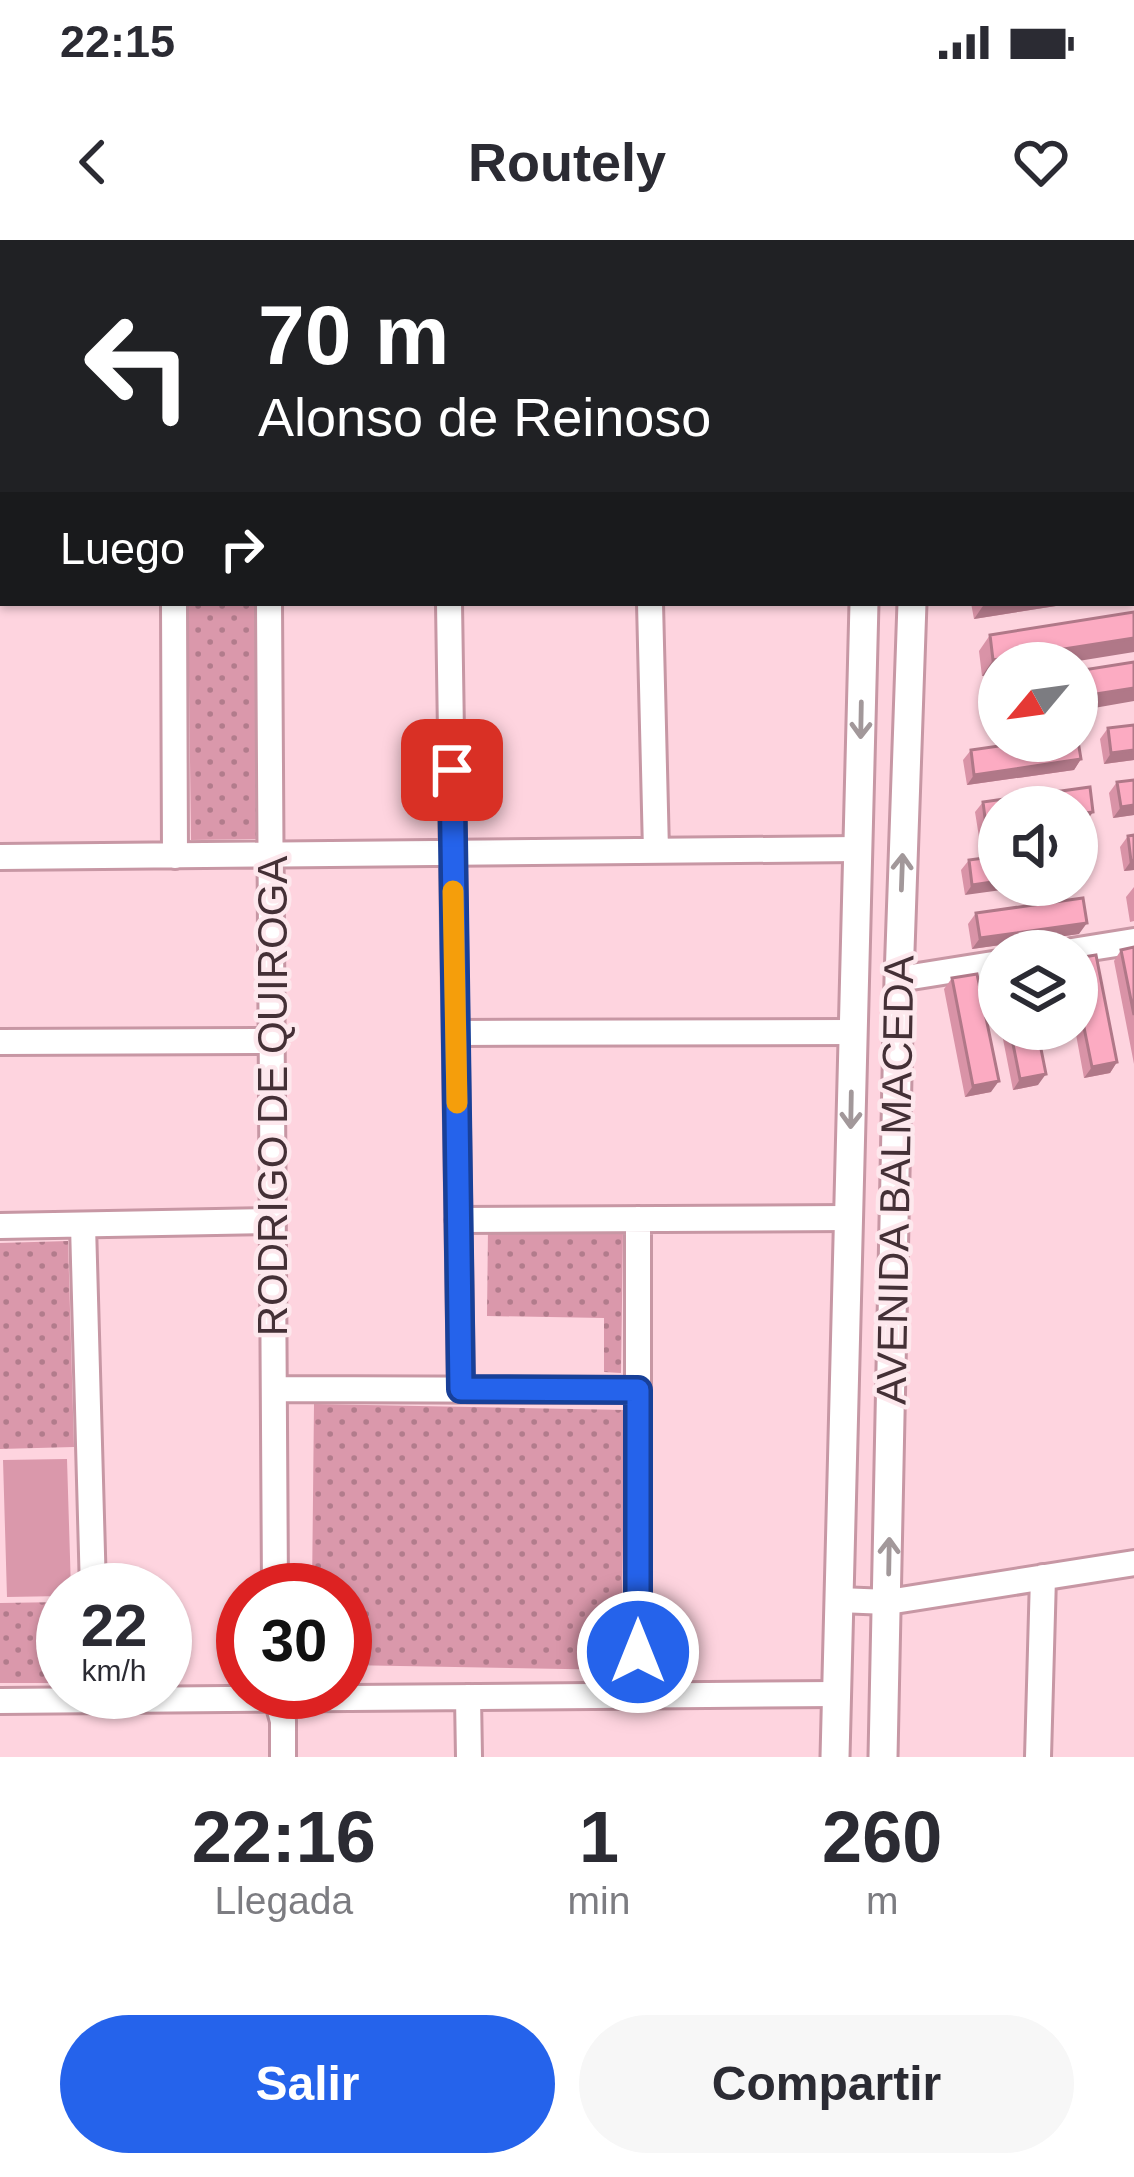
<!DOCTYPE html>
<html lang="es">
<head>
<meta charset="utf-8">
<style>
	:root { --surface:#fff; --page:#f7f7f7; --text:#2b2b33; --muted:#7c7c81; --accent:#2563eb }
	body { margin:0; font-family:Arial,sans-serif; background:var(--page); color:var(--text); height:100vh; display:flex; flex-direction:column; font-size:45px; white-space:nowrap }
	* { box-sizing:border-box; margin:0 }
	p { font-size:39px; color:var(--muted) }
	.icon { flex:none; width:66px; height:66px; fill:none; stroke:currentColor; stroke-width:2; stroke-linecap:round; stroke-linejoin:round }
	.map { position:relative; height:1517px; overflow:hidden }
	.details { display:flex; flex-direction:column; background:var(--surface); flex:1 }
	.details>* { flex:none }
	.hud { position:absolute; left:0px; top:0px; width:1134px; height:366px; box-shadow:0 3px 9px #0004; background:#202124; color:#fff; overflow:hidden }
	.needle { width:78px; rotate:241deg }
	.buttons { position:absolute; left:978px; top:402px; display:grid; gap:24px }
	.buttons a { display:grid; place-items:center; width:120px; height:120px; border-radius:50%; background:var(--surface); box-shadow:0 3px 9px #0004; font-size:60px }
	.speed { position:absolute; left:36px; top:1323px; display:flex; gap:24px; font-size:60px; font-weight:700; text-align:center }
	.speed>* { display:grid; place-content:center; width:156px; height:156px; border-radius:50%; background:var(--surface); box-shadow:0 3px 9px #0004; line-height:1 }
	.speed small { font-size:30px; font-weight:400 }
	.speed .limit { border:18px solid #d22; background:#fff; color:#111 }
	.pin { position:absolute; display:grid; place-items:center; width:102px; height:102px; color:#fff; margin:-51px; border-radius:24px; box-shadow:0 6px 18px #0006 }
	.me { position:absolute; width:132px; margin:-66px; rotate:0deg; stroke-linejoin:round; filter:drop-shadow(0 0 9px #0008) }
	.turn { display:flex; align-items:center; gap:42px; height:252px; padding:0 60px; font-size:54px }
	.turn .icon { width:156px; height:156px; stroke-width:2.5 }
	.turn b { display:block; font-size:84px; line-height:102px }
	.then { display:flex; align-items:center; height:114px; padding:0 60px; background:#0003; gap:24px; font-size:45px }
	.eta { display:flex; justify-content:space-evenly; align-items:center; height:204px; text-align:center }
	.eta b { font-size:72px; font-weight:600; line-height:84px }
	.cta { display:flex; gap:24px; margin-top:auto; padding:24px 60px }
	.cta a { flex:1; height:138px; border-radius:72px; background:var(--accent); color:#fff; font-size:48px; font-weight:600; line-height:138px; text-align:center }
	.cta a+a { background:var(--page); color:var(--text) }
	.status { display:flex; justify-content:space-between; align-items:center; height:84px; padding:0 60px; background:var(--surface); direction:ltr }
	.status svg { height:33px; fill:currentColor }
	header { display:flex; justify-content:space-between; align-items:center; height:156px; padding:0 60px; background:var(--surface); font-size:54px; font-weight:600 }
	.map>svg:first-child { display:block }
	.grass { fill:url(#grass-dots) }
	.park { fill:#da98ab }
	.lines { fill:none; stroke-linecap:round; stroke-linejoin:round }
	.minor-casing { stroke:#c797a4; stroke-width:30 }
	.tertiary-casing { stroke:#c797a4; stroke-width:33 }
	.minor { stroke:#fff; stroke-width:24 }
	.tertiary { stroke:#fff; stroke-width:27 }
	.wall { fill:#d993a7 }
	.shaded-wall { fill:#b07888 }
	.building { fill:#fcabc2; stroke:#b07888; stroke-width:3 }
	.oneway { stroke:#a2989a }
	.route-casing { stroke:#184099; stroke-width:30 }
	.route { stroke:#2563eb; stroke-width:21 }
	.slow { stroke:#f59e0b; stroke-width:21 }
	.labels { text-anchor:middle; dominant-baseline:central; stroke-width:9; stroke-linejoin:round; paint-order:stroke }
	.street-label { font-size:42px; fill:#443036; stroke:#fde8ed }
</style>
</head>
<body>
<div class="status"><b>22:15</b><svg viewBox="0 0 49 12"><path d="M0 12V9h3v3zM5 12V6h3v6zM10 12V3h3v9zM15 12V0h3v12zM26 1h20v11H26zM47 4h2v5h-2z"/></svg></div>
<header><svg class="icon" aria-label="back" viewBox="0 0 24 24"><path d="M15 5l-7 7 7 7"/></svg>Routely<svg class="icon" aria-label="heart" viewBox="0 0 24 24"><path d="M12 20l-8-8c-3-5 5-10 8-4 3-6 11-1 8 4z"/></svg></header>
<div class="map">
<svg width="1134" height="1517" viewBox="0 0 1134 1517">
	<defs>
		<pattern id="grass-dots" width="8" height="8" patternUnits="userSpaceOnUse" patternTransform="scale(3)"><rect width="8" height="8" fill="#da98ab"/><path d="M2 2h.1M6 6h.1" fill="none" stroke="#b27c8c" stroke-width="1.8" stroke-linecap="round"/></pattern>
	</defs>
	<rect width="100%" height="100%" fill="#fed4df"/>
	<!-- grass -->
	<path class="grass" d="M188 363H256L260 599 191 600Z
		M488 988 623 990 621 1133 604 1132V1078L487 1076Z
		M68 1001 74 1207 0 1209V1003Z
		M314 1164 625 1170 621 1430 345 1425V1350H312Z
		M63 1362V1443H0V1363Z"/>
	<!-- park -->
	<path class="park" d="M67 1219 71 1350H63V1356L7 1357 3 1220Z"/>
	<g class="lines">
		<!-- minor casing -->
		<g class="minor-casing">
			<path id="minor" d="M435 0V3
				M269 3V0
				M0 327H3
				M174 363 175 616
				M269 363 275 1350
				M449 363 461 1149
				M650 363 656 611
				M0 617 857 609
				M1072 711 1134 701
				M899 739 999 723
				M456 793 853 792
				M0 802 272 801
				M638 979V1456
				M458 980 848 978
				M83 985 93 1350
				M0 986 273 981
				M274 1149 638 1150
				M839 1360 888 1362 1134 1323
				M275 1452 283 1481V1517
				M468 1457 469 1517
				M0 1461 836 1454
				M1038 1517 1043 1337"/>
		</g>
		<!-- tertiary casing -->
		<g class="tertiary-casing">
			<path id="tertiary" d="M872 3V0
				M928 3V0
				M1131 79H1134
				M0 91H3
				M1131 112H1134
				M0 126H3
				M835 1517 864 363
				M883 1517 899 739 912 363"/>
		</g>
		<!-- minor -->
		<use href="#minor" class="minor"/>
		<!-- tertiary -->
		<use href="#tertiary" class="tertiary"/>
	</g>
	<!-- wall -->
	<path class="wall" d="M971 363H1075L974 379Z
		M1134 372 982 436 979 411 990 395Z
		M997 443H999V483L990 484 986 459Z
		M1134 485V520L1104 524 1100 499 1108 488Z
		M971 510 1081 519 1074 530 967 545 963 520Z
		M1134 540V575L1113 578 1109 553 1117 542Z
		M983 562 1086 582 979 597 975 572Z
		M1134 595V630L1124 631 1120 607 1128 596Z
		M999 616 965 655 961 630 969 620Z
		M1134 647V681L1130 682 1126 657Z
		M976 673 1079 694 972 709 968 684Z
		M1134 707V824L1114 721 1121 710Z
		M1077 718 1117 822 1110 833 1084 838 1075 789H1077Z
		M999 732V781L991 742Z
		M952 738 991 852 965 857 944 749Z
		M1001 789H1037L1038 845 1013 850Z"/>
	<!-- shaded-wall -->
	<path class="shaded-wall" d="M985 363H1075L974 379Z
		M1134 398V412L1066 423H999V434L982 436 993 420Z
		M1134 448V461L1077 471V457Z
		M999 472V483L990 484Z
		M1134 510V520L1104 524 1111 513Z
		M1081 519 1074 530 967 545 974 535Z
		M1134 565V575L1113 578 1121 567Z
		M1093 572 1086 582 1077 583V574Z
		M999 585V594L979 597 986 586Z
		M1134 620V630L1124 631 1131 621Z
		M999 641V645H1037L965 655 972 645Z
		M1087 683 1079 694 972 709 980 698Z
		M1117 822 1110 833 1084 838 1092 827Z
		M1046 834 1038 845 1013 850 1020 839Z
		M999 841 991 852 965 857 973 846Z"/>
	<!-- building -->
	<path class="building" d="M1134 154V179H1131V155Z
		M1131 209H1134V234H1131Z
		M1134 260V286H1131V261Z
		M1131 314H1134V340H1131Z
		M1134 372V398L993 420 990 395Z
		M1134 422V448L1077 457V431Z
		M1134 485V510L1111 513 1108 488Z
		M1077 495 1081 519 974 535 971 510 1033 501H1077Z
		M1134 540V565L1121 567 1117 542Z
		M1090 547 1093 572 1077 574V567H999V585L986 586 983 562Z
		M1134 595V620L1131 621 1128 596Z
		M999 616V641L972 645 969 620Z
		M1083 658 1087 683 980 698 976 673Z
		M1134 707V775L1121 710Z
		M1096 715 1117 822 1092 827 1077 753V718Z
		M977 734 999 841 973 846 952 738Z
		M1010 789H1037L1046 834 1020 839Z"/>
	<!-- one-way arrows -->
	<defs><path id="oneway-shaft" d="M-6 0H5M1.5-3L5.5 0L1.5 3" fill="none" stroke-width="1.6" stroke-linecap="round" stroke-linejoin="round" transform="scale(3)"/></defs>
	<g class="oneway">
		<use href="#oneway-shaft" transform="translate(861 480) rotate(91)"/>
		<use href="#oneway-shaft" transform="translate(902 632) rotate(-88)"/>
		<use href="#oneway-shaft" transform="translate(851 870) rotate(91)"/>
		<use href="#oneway-shaft" transform="translate(889 1316) rotate(-89)"/>
	</g>
	<g class="lines">
		<!-- route casing -->
		<g class="route-casing">
			<path id="route" d="M452 530 461 1149 638 1150V1412"/>
		</g>
		<!-- route -->
		<use href="#route" class="route"/>
		<!-- slow -->
		<path class="slow" d="M453 651 457 863"/>
	</g>
	<g class="labels">
		<!-- street labels -->
		<g class="street-label">
			<text transform="translate(272 856) rotate(-90)">RODRIGO DE QUIROGA</text>
			<text transform="translate(895 940) rotate(-89)">AVENIDA BALMACEDA</text>
		</g>
	</g>
</svg>
<div class="buttons">
<a><svg class="needle" viewBox="-14 -14 28 28"><path d="M0-13l5 13h-10z" fill="#e53935"/><path d="M0 13l5-13h-10z" fill="#7c7c81"/></svg></a>
<a><svg class="icon" aria-label="sound" viewBox="0 0 24 24"><path d="M4 9h4l5-4v14l-5-4H4zM17 9q2 3 0 6"/></svg></a>
<a><svg class="icon" aria-label="layers" viewBox="0 0 24 24"><path d="M12 4l9 5-9 5-9-5zM3 14l9 5 9-5"/></svg></a>
</div>
<div class="speed"><div>22<small>km/h</small></div><div class="limit">30</div></div>
<div class="pin" style="left:452px;top:530px;background:#d93025"><svg class="icon" aria-label="arrive" viewBox="0 0 24 24"><path d="M6 21V4h12l-3 4 3 4H6"/></svg></div>
<svg class="me" style="left:638px;top:1412px" viewBox="-20 -20 40 40"><circle r="17" fill="#2563eb" stroke="#fff" stroke-width="3"/><path d="M0-11L8 9 0 5-8 9z" fill="#fff"/></svg>
<div class="hud">
<div class="turn"><svg class="icon" aria-label="left" viewBox="0 0 24 24"><path d="M17 20v-9H6M10 6l-5 5 5 5"/></svg><div><b>70 m</b>Alonso de Reinoso</div></div>
<div class="then">Luego<svg class="icon" aria-label="right" viewBox="0 0 24 24"><path d="M7 20v-9h11M14 6l5 5-5 5"/></svg></div>
</div>
</div>
<section class="details">
<div class="eta">
<div><b>22:16</b><p>Llegada</p></div>
<div><b>1</b><p>min</p></div>
<div><b>260</b><p>m</p></div>
</div>
<div class="cta"><a>Salir</a><a>Compartir</a></div>
</section>
</body>
</html>
